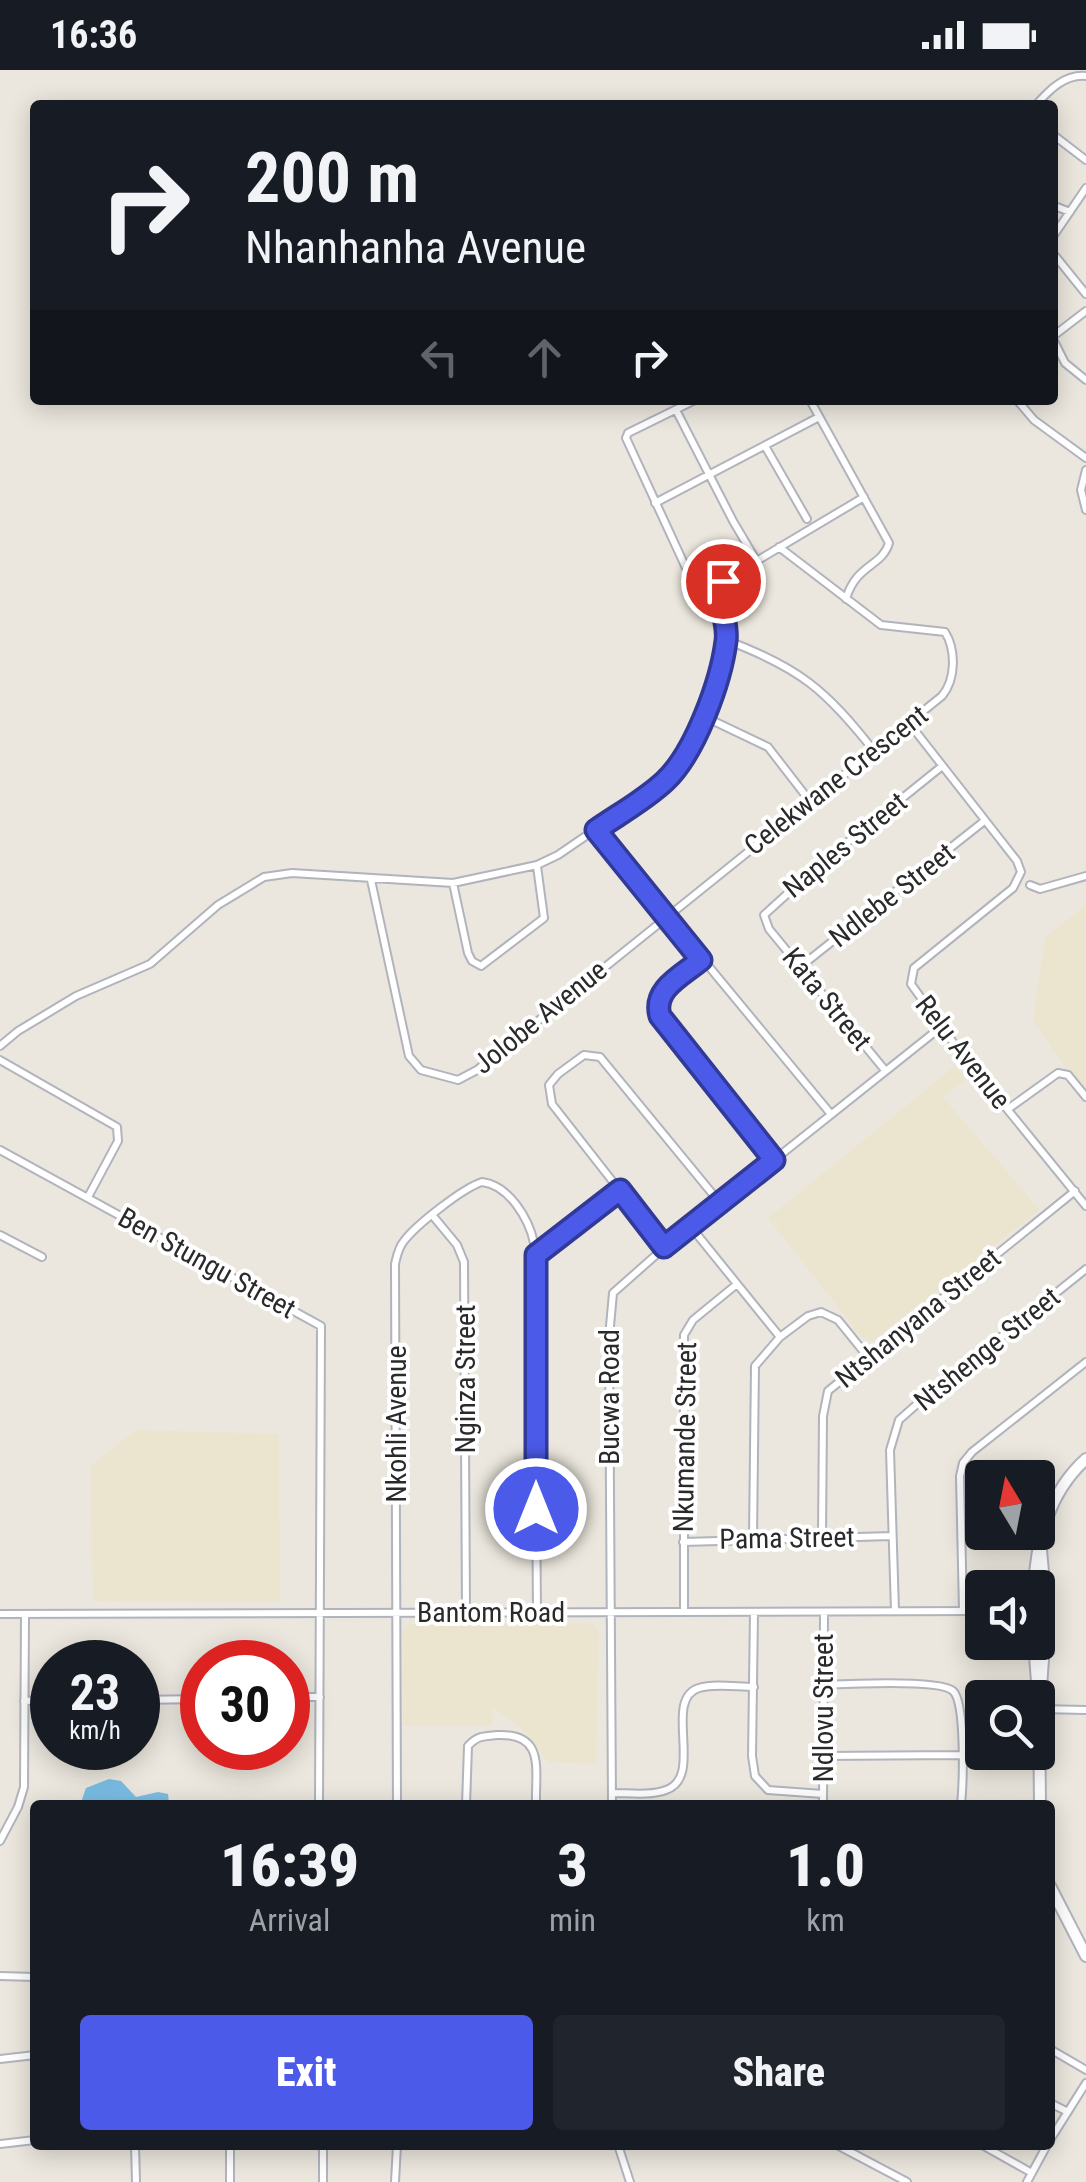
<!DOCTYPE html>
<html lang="en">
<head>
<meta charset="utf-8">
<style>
	:root { --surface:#171b24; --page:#20242c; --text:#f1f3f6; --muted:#9ea1a6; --accent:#4c5aea }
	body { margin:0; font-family:"Roboto Condensed",sans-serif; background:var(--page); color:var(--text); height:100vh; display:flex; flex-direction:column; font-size:38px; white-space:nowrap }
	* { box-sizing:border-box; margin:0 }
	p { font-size:32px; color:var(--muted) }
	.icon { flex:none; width:55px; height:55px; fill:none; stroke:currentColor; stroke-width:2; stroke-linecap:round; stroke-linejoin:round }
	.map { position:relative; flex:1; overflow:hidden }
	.side { position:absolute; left:30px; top:1730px; width:1025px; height:350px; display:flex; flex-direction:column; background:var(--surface); border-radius:10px; box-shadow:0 5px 25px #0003 }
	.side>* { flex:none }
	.banner { position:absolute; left:30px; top:30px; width:1028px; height:305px; border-radius:10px; box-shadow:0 5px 25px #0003; background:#171b24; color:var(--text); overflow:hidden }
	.needle { width:65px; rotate:350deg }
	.fabs { position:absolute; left:965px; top:1390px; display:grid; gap:20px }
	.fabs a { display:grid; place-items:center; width:90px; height:90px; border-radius:10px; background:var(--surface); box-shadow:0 5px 25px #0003; font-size:50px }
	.speed { position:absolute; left:30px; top:1570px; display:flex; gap:20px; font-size:50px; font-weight:700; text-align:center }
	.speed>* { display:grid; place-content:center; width:130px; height:130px; border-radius:50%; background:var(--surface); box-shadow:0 5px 25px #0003; line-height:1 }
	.speed small { font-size:25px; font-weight:400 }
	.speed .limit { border:15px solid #d22; background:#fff; color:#111 }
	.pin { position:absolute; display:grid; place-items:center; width:85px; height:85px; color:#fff; margin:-42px; border:5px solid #fff; border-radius:50%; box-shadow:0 2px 10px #0007 }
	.me { position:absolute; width:110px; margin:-55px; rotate:0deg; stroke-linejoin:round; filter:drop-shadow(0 0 8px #0008) }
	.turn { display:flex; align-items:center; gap:35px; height:210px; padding:0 50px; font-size:45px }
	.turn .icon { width:130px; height:130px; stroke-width:2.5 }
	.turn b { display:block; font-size:70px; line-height:85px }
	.lanes { display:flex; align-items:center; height:95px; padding:0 50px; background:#0003; justify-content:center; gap:50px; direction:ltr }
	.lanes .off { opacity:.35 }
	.eta { display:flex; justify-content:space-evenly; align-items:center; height:170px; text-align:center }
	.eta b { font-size:60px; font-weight:800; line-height:70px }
	.button { display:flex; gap:20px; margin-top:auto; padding:20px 50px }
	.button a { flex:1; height:115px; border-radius:10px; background:var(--accent); color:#fff; font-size:40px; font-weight:800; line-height:115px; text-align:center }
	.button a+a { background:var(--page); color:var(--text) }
	.status { display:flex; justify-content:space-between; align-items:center; height:70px; padding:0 50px; background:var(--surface); direction:ltr }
	.status svg { height:28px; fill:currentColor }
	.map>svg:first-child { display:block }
	.education { fill:#ebe5cf }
	.water { fill:#7abee4 }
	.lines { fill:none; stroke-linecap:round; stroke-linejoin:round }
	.street-casing { stroke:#b1b3bd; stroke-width:10 }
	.secondary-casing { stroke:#b1b3bd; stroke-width:14 }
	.street { stroke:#fff; stroke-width:6 }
	.secondary { stroke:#fff; stroke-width:10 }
	.route-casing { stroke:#313a98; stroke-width:25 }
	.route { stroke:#4c5aea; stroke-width:18 }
	.labels { text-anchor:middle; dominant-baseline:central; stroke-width:8; stroke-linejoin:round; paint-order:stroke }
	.street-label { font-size:28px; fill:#2a2a2a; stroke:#fff }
</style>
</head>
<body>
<div class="status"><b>16:36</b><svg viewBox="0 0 49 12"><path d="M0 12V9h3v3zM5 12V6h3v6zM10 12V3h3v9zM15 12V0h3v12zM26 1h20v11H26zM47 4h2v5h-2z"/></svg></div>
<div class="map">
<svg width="1086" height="2112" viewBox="0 0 1086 2112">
	<rect width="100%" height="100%" fill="#ebe7de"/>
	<!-- education -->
	<path class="education" d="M1086 835V1021L1083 1024 1033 950 1045 867Z
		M955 996 966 1009 943 1027 1040 1140 872 1271 862 1268 768 1148Z
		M136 1360 279 1364 280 1532 93 1531 90 1396Z
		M592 1553 599 1561 596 1694 548 1692 524 1661 493 1637 492 1656H403L402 1561 409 1554Z"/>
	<!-- water -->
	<path class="water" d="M109 1709 121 1711 136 1727 158 1722 168 1724 169 1733 175 1735H80L86 1718Z"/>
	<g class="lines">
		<!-- street casing -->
		<g class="street-casing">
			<path id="street" d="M1036 35C1049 20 1065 4 1086 6
				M1052 64 1086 90
				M1052 135 1070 142
				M1052 168 1086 118
				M1052 182 1086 224
				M1086 241 1052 267 1065 293 1086 310
				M695 330 628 363 626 368 686 498 719 520
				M810 330 889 473C882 497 856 494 846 529
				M1017 330 1034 350 1086 388
				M676 340 733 451 756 490
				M765 376 807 449
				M1086 400 1081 420 1086 440
				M655 433 819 347
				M726 570C800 598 826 620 874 681
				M703 646 768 677 809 730
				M909 653 1017 791 1021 802 1013 818 914 898 911 914 955 975 1086 1136
				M596 760 830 1043
				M371 810 409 986 421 1000 458 1010 477 1000 942 626C956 609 956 580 945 562L881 555 779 477
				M453 813 468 883 472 891 481 896 544 848 537 796
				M1030 815 1040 819 1086 806
				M701 890 663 922 658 940 774 1090
				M800 897 983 752
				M0 976 18 961 76 926 150 894 218 835 264 807 292 803 453 813 537 795 558 785 656 718 680 692 703 646 721 600 727 559 720 520 723 511 864 427
				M0 990 117 1057 118 1071 88 1127
				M884 999 769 859 764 845 818 796 941 697
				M1008 1039 1058 1003 1068 1005 1086 1027
				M0 1080 321 1256 319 1735
				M433 1146 457 1175 464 1192 466 1542
				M691 1157 780 1267
				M0 1165 42 1187
				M664 1177 552 1034 549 1015 558 1004 584 985 600 987 720 1133
				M537 1184 620 1120
				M822 1466 823 1346 828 1321 1075 1121
				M753 1468 755 1296 780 1267 808 1246 821 1242 838 1250 868 1287
				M683 1472 892 1466
				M895 1541 890 1380 899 1350 916 1335 1086 1199
				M963 1541 960 1406 963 1393 972 1382 1086 1292
				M684 1542V1265L693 1250 737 1214
				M754 1542 752 1686 755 1706 768 1720 823 1724
				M0 1544 982 1541
				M823 1615C845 1614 940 1609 953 1621 966 1633 963 1715 961 1735
				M288 1627H320
				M138 1630 202 1629
				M24 1631 52 1630
				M1039 1639 1086 1640
				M822 1686 960 1685
				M612 1723C629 1723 650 1726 666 1720 705 1707 662 1629 699 1618 715 1613 737 1617 754 1617
				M397 1735 395 1194C397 1186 398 1178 404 1171 416 1155 463 1118 482 1112 509 1115 529 1149 534 1173L537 1542
				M466 1735 468 1676C477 1666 484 1666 497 1665 546 1663 535 1699 536 1735
				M612 1735 609 1267 613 1223 665 1177 941 957
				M823 1735 824 1542
				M0 1771 18 1737 24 1717 25 1544
				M0 1906 35 1907
				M1050 1979 1086 2000
				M0 1989 35 1985
				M1050 2033 1066 2041
				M1050 2070 1086 2013
				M0 2074 35 2070
				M135 2075 136 2112
				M230 2075V2112
				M323 2075V2112
				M618 2075 630 2112
				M837 2075 907 2112
				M982 2075 1032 2103
				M395 2112 397 2075
				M1027 2112 1047 2075"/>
		</g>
		<!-- secondary casing -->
		<g class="secondary-casing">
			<path id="secondary" d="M1041 1480 1046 1535
				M1034 1518C1036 1470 1050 1421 1086 1389
				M1034 1572 1039 1639 1040 1735
				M1041 1617 1046 1548
				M1050 1816 1086 1886"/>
		</g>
		<!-- street -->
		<use href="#street" class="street"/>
		<!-- secondary -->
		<use href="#secondary" class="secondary"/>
	</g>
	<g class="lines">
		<!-- route casing -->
		<g class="route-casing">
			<path id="route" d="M536 1439V1185L620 1120 664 1177 774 1090 660 946C652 919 683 905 701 890L596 760C619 744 645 730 665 711 695 683 721 611 726 571 729 551 715 529 723 511"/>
		</g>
		<!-- route -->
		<use href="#route" class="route"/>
	</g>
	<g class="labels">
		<!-- street labels -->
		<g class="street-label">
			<text transform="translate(836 710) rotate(-38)">Celekwane Crescent</text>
			<text transform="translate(845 775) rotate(-39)">Naples Street</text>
			<text transform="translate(892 825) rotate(-38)">Ndlebe Street</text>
			<text transform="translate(827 929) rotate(51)">Kata Street</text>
			<text transform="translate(540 947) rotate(-39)">Jolobe Avenue</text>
			<text transform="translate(963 982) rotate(52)">Relu Avenue</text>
			<text transform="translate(207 1193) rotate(29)">Ben Stungu Street</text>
			<text transform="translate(918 1248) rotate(-39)">Ntshanyana Street</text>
			<text transform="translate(987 1279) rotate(-39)">Ntshenge Street</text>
			<text transform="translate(465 1309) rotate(-90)">Nginza Street</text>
			<text transform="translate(609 1327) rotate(-90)">Bucwa Road</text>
			<text transform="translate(396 1354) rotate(-90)">Nkohli Avenue</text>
			<text transform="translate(685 1367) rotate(-89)">Nkumande Street</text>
			<text transform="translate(787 1468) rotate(-1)">Pama Street</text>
			<text x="491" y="1542">Bantom Road</text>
			<text transform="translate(823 1638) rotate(-90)">Ndlovu Street</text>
		</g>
	</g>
</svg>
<div class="fabs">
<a><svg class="needle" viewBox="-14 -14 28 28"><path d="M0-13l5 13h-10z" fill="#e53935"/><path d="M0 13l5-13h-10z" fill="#9ea1a6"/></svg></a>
<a><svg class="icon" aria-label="sound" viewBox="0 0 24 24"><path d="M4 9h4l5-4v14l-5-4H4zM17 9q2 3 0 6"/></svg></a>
<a><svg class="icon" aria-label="search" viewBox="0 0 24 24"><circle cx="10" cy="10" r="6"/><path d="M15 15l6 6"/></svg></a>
</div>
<div class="speed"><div>23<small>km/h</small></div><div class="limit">30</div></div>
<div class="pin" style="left:723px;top:511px;background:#d93025"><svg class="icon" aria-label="arrive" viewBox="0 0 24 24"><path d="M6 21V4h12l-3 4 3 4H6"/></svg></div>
<svg class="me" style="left:536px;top:1439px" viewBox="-20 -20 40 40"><circle r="17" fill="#4c5aea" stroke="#fff" stroke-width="3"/><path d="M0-11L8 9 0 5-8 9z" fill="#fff"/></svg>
<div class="banner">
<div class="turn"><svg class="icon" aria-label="right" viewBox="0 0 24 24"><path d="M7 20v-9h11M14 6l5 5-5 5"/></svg><div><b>200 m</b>Nhanhanha Avenue</div></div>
<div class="lanes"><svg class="icon off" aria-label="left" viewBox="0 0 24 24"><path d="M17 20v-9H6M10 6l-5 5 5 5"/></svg><svg class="icon off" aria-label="ahead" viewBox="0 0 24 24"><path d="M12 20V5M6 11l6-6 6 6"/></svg><svg class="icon" aria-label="right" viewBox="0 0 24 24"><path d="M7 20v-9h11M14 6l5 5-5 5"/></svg></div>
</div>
<section class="side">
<div class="eta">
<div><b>16:39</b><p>Arrival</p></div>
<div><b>3</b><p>min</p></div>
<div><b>1.0</b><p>km</p></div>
</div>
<div class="button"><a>Exit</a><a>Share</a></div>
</section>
</div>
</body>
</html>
